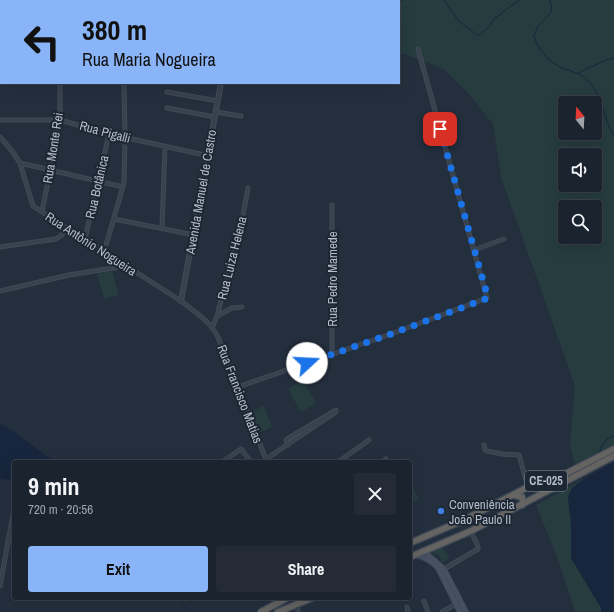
<!DOCTYPE html>
<html lang="en">
<head>
<meta charset="utf-8">
<style>
	:root { --surface:#1b232e; --page:#242b36; --text:#f1f3f6; --muted:#a0a4aa; --line:#39404a; --accent:#8ab4f8 }
	body { margin:0; font-family:"Archivo Narrow",sans-serif; background:var(--page); color:var(--text); height:100vh; display:flex; flex-direction:column; font-size:15px; white-space:nowrap }
	* { box-sizing:border-box; margin:0 }
	p { font-size:13px; color:var(--muted) }
	.icon { flex:none; width:22px; height:22px; fill:none; stroke:currentColor; stroke-width:2; stroke-linecap:round; stroke-linejoin:round }
	.map { position:relative; flex:1; overflow:hidden }
	.details { position:absolute; left:12px; top:460px; width:400px; height:140px; display:flex; flex-direction:column; background:var(--surface); border-radius:4px; box-shadow:0 4px 16px #0002,0 0 0 1px var(--line) }
	.details>* { flex:none }
	.guide { position:absolute; left:0px; top:0px; width:400px; height:84px; box-shadow:0 4px 16px #0002,0 0 0 1px var(--line); background:#8ab4f8; color:#111; overflow:hidden }
	.needle { width:26px; rotate:342deg }
	.fabs { position:absolute; left:558px; top:96px; display:grid; gap:8px }
	.fabs a { display:grid; place-items:center; width:44px; height:44px; border-radius:4px; background:var(--surface); box-shadow:0 4px 16px #0002,0 0 0 1px var(--line); font-size:20px }
	.pin { position:absolute; display:grid; place-items:center; width:34px; height:34px; color:#fff; margin:-17px; border-radius:8px; box-shadow:0 2px 6px #0006 }
	.me { position:absolute; width:44px; margin:-22px; rotate:70deg; stroke-linejoin:round; filter:drop-shadow(0 0 3px #0008) }
	.turn { display:flex; align-items:center; gap:14px; height:84px; padding:0 16px; font-size:18px }
	.turn .icon { width:52px; height:52px; stroke-width:2.5 }
	.turn b { display:block; font-size:28px; line-height:34px }
	.round { display:grid; place-items:center; flex:none; width:42px; height:42px; border-radius:4px; background:var(--page) }
	.overview { display:flex; align-items:center; justify-content:space-between; height:68px; padding:0 16px }
	h1 { font-size:24px; font-weight:700; line-height:30px }
	.button { display:flex; gap:8px; margin-top:auto; padding:8px 16px }
	.button a { flex:1; height:46px; border-radius:4px; background:var(--accent); color:#111; font-size:16px; font-weight:700; line-height:46px; text-align:center }
	.button a+a { background:var(--page); color:var(--text) }
	.map>svg:first-child { display:block }
	.green { fill:#263c3f; fill-rule:evenodd }
	.water { fill:#17263c }
	.lines { fill:none; stroke-linecap:round; stroke-linejoin:round }
	.stream { stroke:#17263c; stroke-width:1 }
	.minor-casing { stroke:#414a57; stroke-width:5 }
	.tertiary-casing { stroke:#414a57; stroke-width:6 }
	.secondary-casing { stroke:#414a57; stroke-width:6 }
	.trunk-casing { stroke:#434c59; stroke-width:8 }
	.minor { stroke:#38414e; stroke-width:3 }
	.tertiary { stroke:#38414e; stroke-width:4 }
	.secondary { stroke:#465061; stroke-width:4.5 }
	.trunk { stroke:#656462; stroke-width:5.5 }
	.route { stroke:#1a73e8; stroke-width:7; stroke-dasharray:0 12.6 }
	.shop-dot { fill:#3f7fe0; stroke:#1d2633; stroke-width:1.5 }
	.labels { text-anchor:middle; dominant-baseline:central; stroke-width:4; stroke-linejoin:round; paint-order:stroke }
	.shield { fill:#1d2633; stroke:#878f9c; stroke-width:1 }
	.shield-label { font-size:12px; font-weight:bold; fill:#b4bcc9 }
	.street-label { font-size:13px; fill:#b4bcc9; stroke:#1d2633 }
	.poi-label { font-size:13px; fill:#b4bcc9; stroke:#1d2633; text-anchor:start }
</style>
</head>
<body>
<div class="map">
<svg width="614" height="612" viewBox="0 0 614 612">
	<rect width="100%" height="100%" fill="#242f3e"/>
	<!-- green -->
	<path class="green" d="M0 0H159V1H1L0 73Z
		M267 0H614V446L575 465 570 445 575 386 501 177 493 124 468 93 444 69 404 54 399 53V1H267ZM565 103H595V133H565ZM565 155H595V185H565ZM565 207H595V237H565Z
		M112 271 119 295 104 298 97 274Z
		M302 380 316 403 301 412 288 389Z
		M264 406 272 427 259 433 251 412Z
		M585 478 572 488 568 497 571 524V558L601 608V612H575L559 562 536 505Z
		M410 479 419 500 410 504Z
		M442 546 449 558 442 563 439 556 430 552 431 550Z"/>
	<!-- water -->
	<path class="water" d="M0 424 14 432 55 462H14V480L0 479Z
		M614 462V612H601V608L571 558V524L568 497 572 488 585 478Z"/>
	<g class="lines">
		<!-- stream -->
		<path class="stream" d="M102 0 103 1
			M285 0V1
			M350 0 351 1
			M444 0 458 20 478 36 489 27 495 18 519 0
			M550 0 552 11 537 28 534 37C540 52 549 63 565 69 575 72 585 76 592 85 603 100 604 120 614 136
			M399 1 403 0
			M578 73 606 60 614 58
			M599 454C602 444 604 439 614 436
			M179 598 188 612"/>
		<!-- minor casing -->
		<g class="minor-casing">
			<path id="minor" d="M167 92 218 101
				M167 108 215 117
				M216 112 241 116
				M0 120H60L109 134 209 156
				M0 137 12 151 20 163 33 206 181 301C195 312 210 321 218 337L267 462
				M20 163 123 187
				M332 205V354
				M42 212 60 120V83
				M114 219 194 235
				M162 228 165 147
				M85 239 109 134
				M0 247 56 239 62 235 65 227
				M474 250 504 239
				M104 252 124 183 125 137 124 83
				M0 291 69 275 126 266
				M217 316 232 308 242 307
				M212 328 217 316 242 221 248 188
				M238 387 391 334 487 298 418 49
				M484 445 485 450 487 451 502 454 519 455 528 487
				M266 460 272 455 336 412V410L287 439 286 440 288 445
				M222 462 241 449 251 462
				M338 462 369 440
				M382 462 386 459
				M444 569 478 549V546L471 532
				M0 586 14 509
				M424 601 428 612
				M297 604 298 612
				M407 607 408 612
				M442 612 456 604"/>
		</g>
		<!-- tertiary casing -->
		<g class="tertiary-casing">
			<path id="tertiary" d="M244 1V0
				M181 301 221 83"/>
		</g>
		<!-- secondary casing -->
		<g class="secondary-casing">
			<path id="secondary" d="M425 551 428 555 444 569 466 612
				M415 555C424 556 433 562 438 568L460 612"/>
		</g>
		<!-- trunk casing -->
		<g class="trunk-casing">
			<path id="trunk" d="M514 495 522 497 523 502 522 505
				M410 543 464 520 528 487 567 473 614 449
				M410 557 471 531 614 456
				M261 612 287 598
				M278 612 312 598"/>
		</g>
		<!-- minor -->
		<use href="#minor" class="minor"/>
		<!-- tertiary -->
		<use href="#tertiary" class="tertiary"/>
		<!-- secondary -->
		<use href="#secondary" class="secondary"/>
		<!-- trunk -->
		<use href="#trunk" class="trunk"/>
	</g>
	<g class="lines">
		<!-- route -->
		<path class="route" d="M307 363 391 334 488 298 440 129"/>
	</g>
	<!-- markers -->
	<circle class="shop-dot" cx="441" cy="511" r="4"/>
	<g class="labels">
		<!-- shield labels -->
		<rect class="shield" x="525" y="471" width="42" height="20" rx="3"/>
		<g class="shield-label">
			<text x="546" y="481">CE-025</text>
		</g>
		<!-- street labels -->
		<g class="street-label">
			<text transform="translate(105 132) rotate(15)">Rua Pigalli</text>
			<text transform="translate(53 148) rotate(-81)">Rua Monte Rei</text>
			<text transform="translate(97 187) rotate(-77)">Rua Botânica</text>
			<text transform="translate(201 192) rotate(-80)">Avenida Manuel de Castro</text>
			<text transform="translate(91 244) rotate(33)">Rua Antônio Nogueira</text>
			<text transform="translate(232 258) rotate(-76)">Rua Luiza Helena</text>
			<text transform="translate(332 279) rotate(-90)">Rua Pedro Mamede</text>
			<text transform="translate(240 394) rotate(69)">Rua Francisco Matias</text>
		</g>
		<!-- poi labels -->
		<g class="poi-label">
			<text x="449" y="504">Conveniência<tspan x="449" dy="15">João Paulo II</tspan></text>
		</g>
	</g>
</svg>
<div class="fabs">
<a><svg class="needle" viewBox="-14 -14 28 28"><path d="M0-13l5 13h-10z" fill="#e53935"/><path d="M0 13l5-13h-10z" fill="#a0a4aa"/></svg></a>
<a><svg class="icon" aria-label="sound" viewBox="0 0 24 24"><path d="M4 9h4l5-4v14l-5-4H4zM17 9q2 3 0 6"/></svg></a>
<a><svg class="icon" aria-label="search" viewBox="0 0 24 24"><circle cx="10" cy="10" r="6"/><path d="M15 15l6 6"/></svg></a>
</div>
<div class="pin" style="left:440px;top:129px;background:#d93025"><svg class="icon" aria-label="arrive" viewBox="0 0 24 24"><path d="M6 21V4h12l-3 4 3 4H6"/></svg></div>
<svg class="me" style="left:307px;top:363px" viewBox="-20 -20 40 40"><circle r="19" fill="#fff"/><path d="M0-13L10 11 0 6-10 11z" fill="#1a73e8"/></svg>
<div class="guide">
<div class="turn"><svg class="icon" aria-label="left" viewBox="0 0 24 24"><path d="M17 20v-9H6M10 6l-5 5 5 5"/></svg><div><b>380 m</b>Rua Maria Nogueira</div></div>
</div>
<section class="details">
<div class="overview"><div><h1>9 min</h1><p>720 m · 20:56</p></div><a class="round"><svg class="icon" aria-label="close" viewBox="0 0 24 24"><path d="M6 6l12 12M18 6L6 18"/></svg></a></div>
<div class="button"><a>Exit</a><a>Share</a></div>
</section>
</div>
</body>
</html>
